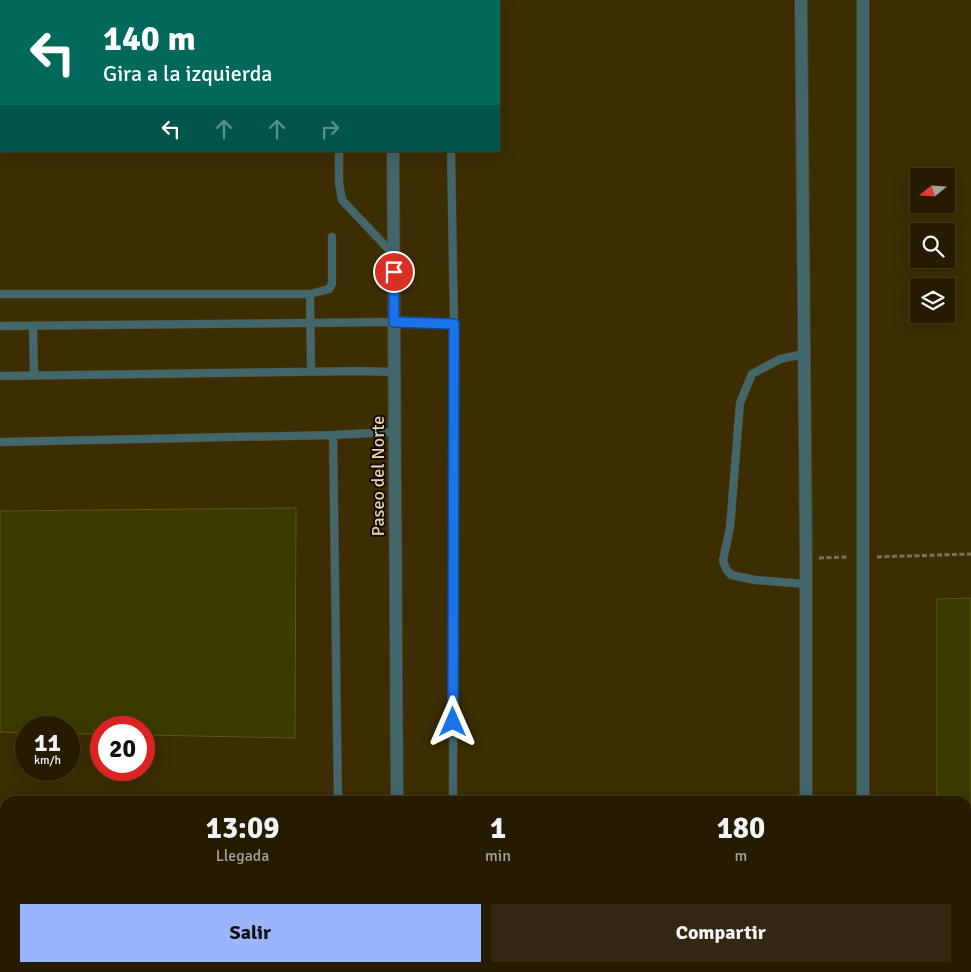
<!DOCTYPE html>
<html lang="es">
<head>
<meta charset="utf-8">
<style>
	:root { --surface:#251b00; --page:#31280f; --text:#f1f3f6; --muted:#a3a199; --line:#423922; --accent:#9bb5fd }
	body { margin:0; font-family:Signika,sans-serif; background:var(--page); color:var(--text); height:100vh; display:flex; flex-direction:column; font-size:19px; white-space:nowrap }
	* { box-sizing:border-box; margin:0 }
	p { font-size:16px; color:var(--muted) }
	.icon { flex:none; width:28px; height:28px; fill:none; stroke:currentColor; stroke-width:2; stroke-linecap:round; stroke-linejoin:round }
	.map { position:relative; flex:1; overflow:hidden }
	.details { position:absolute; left:0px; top:796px; width:971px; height:176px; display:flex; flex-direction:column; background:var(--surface); border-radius:15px 15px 0 0; box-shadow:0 5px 20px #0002,0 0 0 1px var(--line) }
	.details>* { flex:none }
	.guide { position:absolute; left:0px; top:0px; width:500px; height:152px; box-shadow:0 5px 20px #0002,0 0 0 1px var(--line); background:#00695c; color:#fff; overflow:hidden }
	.needle { width:32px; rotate:252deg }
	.controls { position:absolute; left:910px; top:168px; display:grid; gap:10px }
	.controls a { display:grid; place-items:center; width:45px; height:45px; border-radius:0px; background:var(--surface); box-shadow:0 5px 20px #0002,0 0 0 1px var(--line); font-size:25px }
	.speed { position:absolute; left:15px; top:716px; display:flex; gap:10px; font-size:25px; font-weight:700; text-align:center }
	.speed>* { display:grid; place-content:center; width:65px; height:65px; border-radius:50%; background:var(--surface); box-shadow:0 5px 20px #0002,0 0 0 1px var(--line); line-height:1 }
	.speed small { font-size:12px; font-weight:400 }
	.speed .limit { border:8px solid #d22; background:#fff; color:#111 }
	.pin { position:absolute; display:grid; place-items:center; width:42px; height:42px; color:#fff; margin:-21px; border:2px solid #fff; border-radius:50%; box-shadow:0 1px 5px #0007 }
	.me { position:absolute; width:55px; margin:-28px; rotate:0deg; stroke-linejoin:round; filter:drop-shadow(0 0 4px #0008) }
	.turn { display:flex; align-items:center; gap:18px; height:105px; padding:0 20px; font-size:22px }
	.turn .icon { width:65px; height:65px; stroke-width:2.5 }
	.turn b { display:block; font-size:35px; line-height:42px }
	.lanes { display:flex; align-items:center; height:48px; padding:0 20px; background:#0003; justify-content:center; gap:25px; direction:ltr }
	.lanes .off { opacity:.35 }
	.eta { display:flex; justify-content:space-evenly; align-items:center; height:85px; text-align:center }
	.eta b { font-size:30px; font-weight:700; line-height:35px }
	.cta { display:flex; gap:10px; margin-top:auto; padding:10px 20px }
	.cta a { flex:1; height:58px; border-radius:0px; background:var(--accent); color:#111; font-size:20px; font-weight:700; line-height:58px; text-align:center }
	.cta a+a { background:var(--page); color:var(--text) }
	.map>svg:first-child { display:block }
	.built { fill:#3c2d02; fill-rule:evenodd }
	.building { fill:#3b3a01; stroke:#5b5a10 }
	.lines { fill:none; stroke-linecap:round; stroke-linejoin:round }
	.lane-casing { stroke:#4d401d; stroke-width:9 }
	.street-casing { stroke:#4d401d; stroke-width:14 }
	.path { stroke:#7e714e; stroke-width:3; stroke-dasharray:5 2.5; stroke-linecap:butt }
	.lane { stroke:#43666b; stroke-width:8 }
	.street { stroke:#43666b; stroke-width:12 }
	.route-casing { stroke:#114b97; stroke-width:12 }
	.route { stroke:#1a73e8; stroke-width:9 }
	.labels { text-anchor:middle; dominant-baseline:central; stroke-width:4; stroke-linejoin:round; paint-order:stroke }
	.street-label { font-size:18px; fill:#e3d6b6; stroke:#170d00 }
</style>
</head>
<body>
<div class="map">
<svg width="971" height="972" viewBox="0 0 971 972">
	<rect width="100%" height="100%" fill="#312400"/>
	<!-- built -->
	<path class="built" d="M0 0H971V972H0ZM1 1H499V151H1ZM919 176H946V204H919ZM919 231H946V259H919ZM919 286H946V314H919ZM26 728H69V770H26ZM101 728H144V770H101ZM5 801H966V968H5Z"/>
	<!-- building -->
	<path class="building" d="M296 508 295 738 144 735V728H101V734H69V728H26V733L0 732V511Z
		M971 598V972H937V968H966V801H937V599Z
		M460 968H694L693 972H460Z"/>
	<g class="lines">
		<!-- lane casing -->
		<g class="lane-casing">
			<path id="lane" d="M449 0V1
				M339 1V0
				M339 151V183L342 200 394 255
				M451 151 454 323 453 801
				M0 294H310
				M0 326 394 322 454 323
				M33 326 34 375
				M804 354 780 359 752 374 740 403 730 528 723 560 726 569 731 575 755 580 805 584
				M311 371 310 294 329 289 332 284V237
				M0 376 359 371 395 372
				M0 442 333 435
				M338 801 333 435 395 432
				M0 809H5
				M454 968V972
				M151 972 157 970 311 972"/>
		</g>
		<!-- street casing -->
		<g class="street-casing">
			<path id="street" d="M392 0V1
				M801 0 806 558V801
				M863 0V801
				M393 151 397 801
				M399 968V972
				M864 968V972"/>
		</g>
		<!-- path -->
		<path class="path" d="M877 557 971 554
			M819 558 848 557"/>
		<!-- lane -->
		<use href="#lane" class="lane"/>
		<!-- street -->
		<use href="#street" class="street"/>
	</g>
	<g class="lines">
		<!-- route casing -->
		<g class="route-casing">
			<path id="route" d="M394 272V322L454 324 453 722"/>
		</g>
		<!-- route -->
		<use href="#route" class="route"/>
	</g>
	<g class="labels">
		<!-- street labels -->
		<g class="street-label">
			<text transform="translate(378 476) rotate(-90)">Paseo del Norte</text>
		</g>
	</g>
</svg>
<div class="controls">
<a><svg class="needle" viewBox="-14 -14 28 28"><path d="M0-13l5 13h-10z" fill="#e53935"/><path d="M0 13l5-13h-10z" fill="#a3a199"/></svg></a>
<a><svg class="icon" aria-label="search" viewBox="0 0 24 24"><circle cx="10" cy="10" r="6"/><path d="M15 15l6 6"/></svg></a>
<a><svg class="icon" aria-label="layers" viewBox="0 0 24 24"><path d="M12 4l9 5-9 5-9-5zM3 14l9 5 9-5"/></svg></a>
</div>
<div class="speed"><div>11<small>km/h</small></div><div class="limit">20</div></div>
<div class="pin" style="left:394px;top:272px;background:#d93025"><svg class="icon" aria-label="arrive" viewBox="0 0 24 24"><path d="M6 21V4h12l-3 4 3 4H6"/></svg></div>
<svg class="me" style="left:453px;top:722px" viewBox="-20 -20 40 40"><path d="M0-17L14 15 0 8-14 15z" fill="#1a73e8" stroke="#fff" stroke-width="4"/></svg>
<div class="guide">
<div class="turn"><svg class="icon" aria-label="left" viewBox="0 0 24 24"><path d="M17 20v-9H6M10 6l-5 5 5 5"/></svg><div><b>140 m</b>Gira a la izquierda</div></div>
<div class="lanes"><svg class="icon" aria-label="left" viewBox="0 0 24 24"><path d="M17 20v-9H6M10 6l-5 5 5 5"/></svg><svg class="icon off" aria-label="ahead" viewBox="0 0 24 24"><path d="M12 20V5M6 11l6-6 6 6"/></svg><svg class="icon off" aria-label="ahead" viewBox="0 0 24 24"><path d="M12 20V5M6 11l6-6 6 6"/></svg><svg class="icon off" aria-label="right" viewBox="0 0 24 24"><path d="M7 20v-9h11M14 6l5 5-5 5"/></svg></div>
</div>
<section class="details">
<div class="eta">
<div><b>13:09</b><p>Llegada</p></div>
<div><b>1</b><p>min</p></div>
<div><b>180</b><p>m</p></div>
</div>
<div class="cta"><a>Salir</a><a>Compartir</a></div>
</section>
</div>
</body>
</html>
